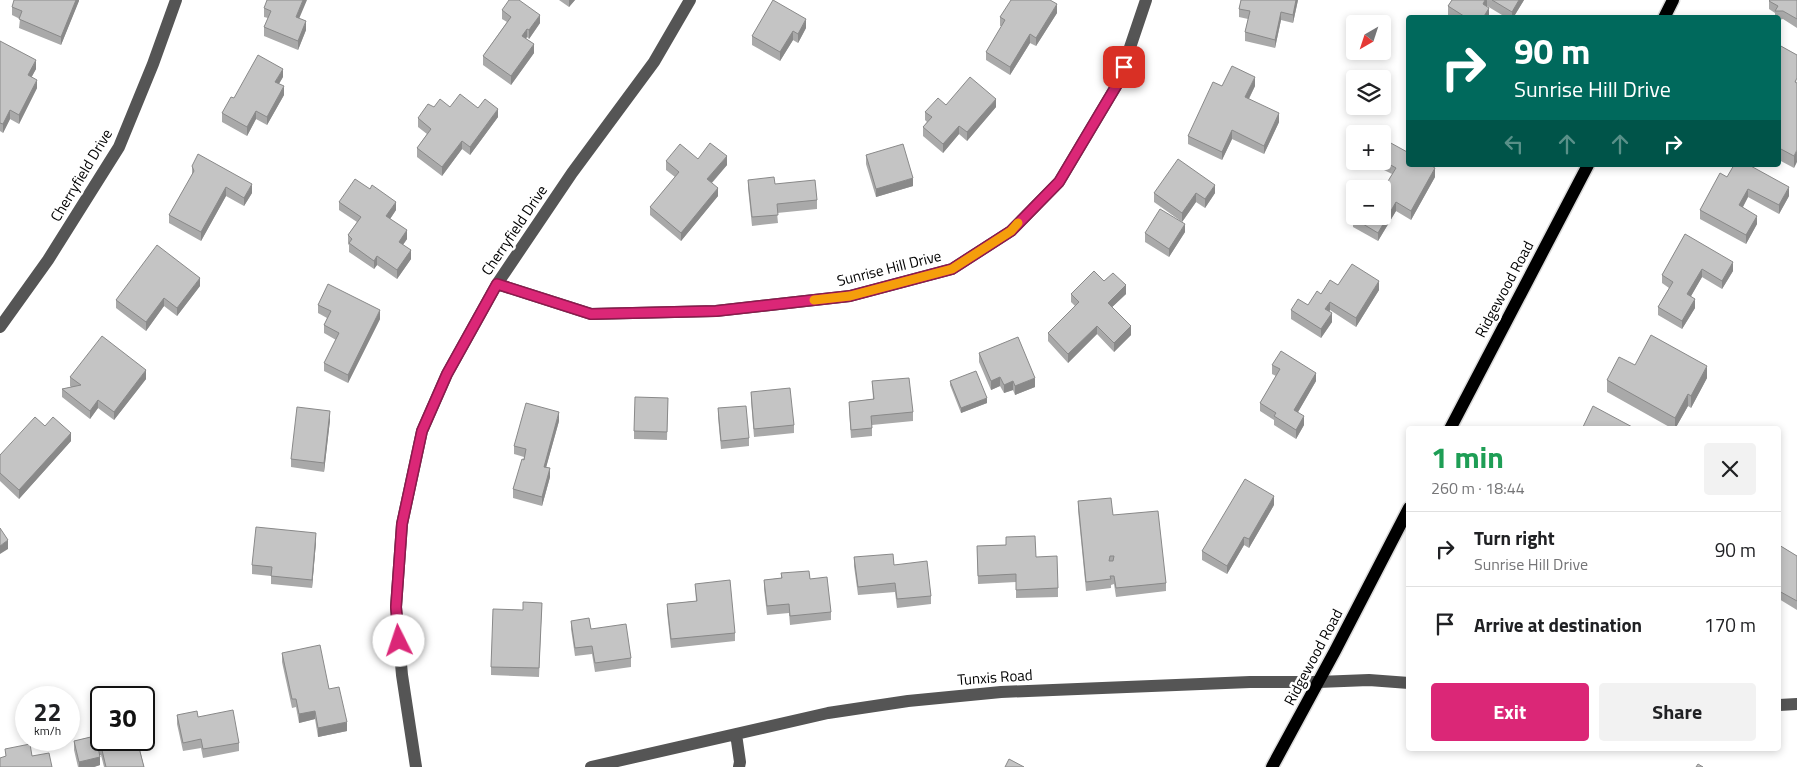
<!DOCTYPE html>
<html lang="en">
<head>
<meta charset="utf-8">
<style>
	:root { --surface:#fff; --page:#f2f2f2; --text:#202124; --muted:#757577; --line:#e0e0e0; --accent:#db2777 }
	body { margin:0; font-family:"Titillium Web",sans-serif; background:var(--page); color:var(--text); height:100vh; display:flex; flex-direction:column; font-size:19px; white-space:nowrap }
	* { box-sizing:border-box; margin:0 }
	p { font-size:16px; color:var(--muted) }
	.icon { flex:none; width:28px; height:28px; fill:none; stroke:currentColor; stroke-width:2; stroke-linecap:round; stroke-linejoin:round }
	.map { position:relative; flex:1; overflow:hidden }
	.details { position:absolute; left:1406px; top:426px; width:375px; height:325px; display:flex; flex-direction:column; background:var(--surface); border-radius:5px; box-shadow:0 2px 8px #0003 }
	.details>* { flex:none }
	.hud { position:absolute; left:1406px; top:15px; width:375px; height:152px; border-radius:5px; box-shadow:0 2px 8px #0003; background:#00695c; color:#fff; overflow:hidden }
	.needle { width:32px; rotate:219deg }
	.fabs { position:absolute; left:1346px; top:15px; display:grid; gap:10px }
	.fabs a { display:grid; place-items:center; width:45px; height:45px; border-radius:5px; background:var(--surface); box-shadow:0 2px 8px #0003; font-size:25px }
	.speed { position:absolute; left:15px; top:686px; display:flex; gap:10px; font-size:25px; font-weight:700; text-align:center }
	.speed>* { display:grid; place-content:center; width:65px; height:65px; border-radius:50%; background:var(--surface); box-shadow:0 2px 8px #0003; line-height:1 }
	.speed small { font-size:12px; font-weight:400 }
	.speed .limit { border:2px solid #111; border-radius:8px; background:#fff; color:#111 }
	.pin { position:absolute; display:grid; place-items:center; width:42px; height:42px; color:#fff; margin:-21px; border-radius:10px; box-shadow:0 2px 8px #0006 }
	.me { position:absolute; width:55px; margin:-28px; rotate:356deg; stroke-linejoin:round; filter:drop-shadow(0 0 4px #0008) }
	.turn { display:flex; align-items:center; gap:18px; height:105px; padding:0 25px; font-size:22px }
	.turn .icon { width:65px; height:65px; stroke-width:2.5 }
	.turn b { display:block; font-size:35px; line-height:42px }
	.lanes { display:flex; align-items:center; height:48px; padding:0 25px; background:#0003; justify-content:center; gap:25px; direction:ltr }
	.lanes .off { opacity:.35 }
	.round { display:grid; place-items:center; flex:none; width:52px; height:52px; border-radius:5px; background:var(--page) }
	.head { display:flex; align-items:center; justify-content:space-between; height:85px; padding:0 25px }
	h1 { font-size:30px; font-weight:700; line-height:38px; color:#1e9e55 }
	.cta { display:flex; gap:10px; margin-top:auto; padding:10px 25px }
	.cta a { flex:1; height:58px; border-radius:5px; background:var(--accent); color:#fff; font-size:20px; font-weight:700; line-height:58px; text-align:center }
	.cta a+a { background:var(--page); color:var(--text) }
	ul { padding:0; list-style:none }
	li { display:flex; align-items:center; gap:15px; height:75px; padding:0 25px; border-top:1px solid var(--line) }
	li div { flex:1 }
	li b { display:block; font-size:19px }
	li em { font-style:normal }
	.map>svg:first-child { display:block }
	.lines { fill:none; stroke-linecap:round; stroke-linejoin:round }
	.major-casing { stroke:#dbdbdb; stroke-width:15 }
	.minor { stroke:#555; stroke-width:12 }
	.major { stroke:#000; stroke-width:12 }
	.wall { fill:#a9a9a9 }
	.shaded-wall { fill:#898989 }
	.building { fill:#c4c4c4; stroke:#898989; fill-rule:evenodd }
	.route-casing { stroke:#8e194d; stroke-width:12 }
	.route { stroke:#db2777; stroke-width:9 }
	.slow { stroke:#f59e0b; stroke-width:9 }
	.labels { text-anchor:middle; dominant-baseline:central; stroke-width:5; stroke-linejoin:round; paint-order:stroke }
	.street-label { font-size:15px; fill:#000; stroke:#fff }
</style>
</head>
<body>
<div class="map">
<svg width="1797" height="767" viewBox="0 0 1797 767">
	<rect width="100%" height="100%" fill="#fff"/>
	<g class="lines">
		<!-- major casing -->
		<g class="major-casing">
			<path id="major" d="M1664 18 1673 0
				M1450 429 1588 165
				M1272 767 1335 651 1409 508"/>
		</g>
		<!-- minor -->
		<path class="minor" d="M497 284 591 314 716 311 850 296 952 269 1011 231 1059 182 1118 83 1146 0
			M0 327 48 260 119 147 153 64 176 0
			M1779 705 1797 704
			M736 734 740 762 739 767
			M416 767 402 675 396 607 402 524 422 431 447 374 497 284 572 173 654 62 690 0
			M591 767 828 713 908 701 1001 692 1250 682H1318L1369 680 1409 683"/>
		<!-- major -->
		<use href="#major" class="major"/>
	</g>
	<!-- wall -->
	<path class="wall" d="M79 0 61 45 19 28 20 19 12 15V7Z
		M559 0H575L569 7Z
		M1241 0H1298L1293 23 1281 20 1275 48 1245 41V32L1248 19 1239 17V9Z
		M1452 0H1524L1513 18H1507L1487 6 1489 17 1488 18H1453L1448 15V6Z
		M1797 0V28L1783 19 1779 20V18H1775V13L1769 9V1Z
		M264 8 299 19 306 30 298 50 264 36V27L268 18 264 17Z
		M502 10 540 23 529 39 527 37 526 38 534 53 511 85 483 65V56L507 22 502 19Z
		M1057 13 1036 46 1030 43 1010 75 986 60V52L1002 26H1000V17Z
		M806 28 798 43 793 40 780 61 752 45V36Z
		M0 41 36 69 31 77 37 88 19 124 10 119 3 133 0 131Z
		M1779 45 1797 55 1794 168 1779 160Z
		M283 77 279 84 284 95 267 125 256 119 247 136 222 122V113L234 98Z
		M1222 86H1255L1249 99 1279 122 1264 154 1232 139 1222 160 1188 144V136Z
		M946 105 996 107 967 141 959 134 943 153 923 136V127L927 122 925 120V112Z
		M434 107 478 108 498 117 470 155 462 149 442 176 417 157V148L427 134 418 127V118Z
		M866 155 913 186 876 197 866 164Z
		M1382 155 1435 177 1411 220 1396 211 1378 241 1353 227V218L1382 216 1392 174 1380 168V161H1382Z
		M698 159 727 165 712 183 718 196 681 241 650 215V207L675 177 666 170V161Z
		M192 166 252 193 244 206 226 196 201 241 169 223V215L192 175Z
		M1727 177 1789 196 1779 214 1748 197 1743 207 1757 224 1746 244 1700 219V210Z
		M748 180 775 184 817 200V209L777 213 778 223 752 226 748 188Z
		M1154 193H1215L1205 208 1196 202 1182 222 1154 202Z
		M339 202 396 210 390 219 407 239 403 245 411 259 397 279 377 265 374 269 349 252V245L348 244V235L357 222 339 210Z
		M1185 232 1169 257 1145 242V233Z
		M1685 234 1733 271 1722 289 1702 277 1691 296 1695 308 1682 329 1658 315V307L1669 288 1662 283V275Z
		M1104 281 1126 294 1112 307 1131 335 1114 352 1097 334 1068 363 1048 341V333L1075 306 1071 302V294Z
		M1338 285 1379 290 1356 327 1330 310 1329 312 1332 322 1321 338 1291 319V310L1308 305 1321 294Z
		M200 286 177 316 164 306 146 331 116 308V300Z
		M318 305 380 319 348 383 324 371V363L336 340 324 333V325L327 318 318 313Z
		M979 353 1035 387 1015 395 1013 390 1004 393 1000 386 991 390 979 362Z
		M1272 365 1316 381 1298 412 1304 425 1296 439 1274 425V420L1260 411V403L1276 376 1272 374Z
		M1635 365 1707 378 1691 408 1688 406 1675 429H1673L1607 392V380Z
		M70 377 146 379 114 420 98 408 90 419 62 397V389L71 387 70 386Z
		M872 381 913 412V421L872 425V436L851 438 849 410V402L873 399Z
		M950 381 987 403 961 413 950 385Z
		M751 392 794 425V433L754 437 751 401Z
		M668 398 667 440 634 439V431Z
		M718 408 749 438V446L721 449 718 417Z
		M330 420 324 472 291 467V459Z
		M559 421 546 467 550 477 542 506 513 498V489L524 457 514 454V446Z
		M45 426 71 441 19 499 0 481V455Z
		M1078 501 1113 515 1166 583V591L1116 597 1114 584 1111 585V588L1086 591 1078 510Z
		M1274 505 1249 548 1244 545 1227 574 1202 560V551Z
		M1006 537 1036 557 1058 588V597L1016 598V582L978 584 977 546 1006 545Z
		M316 542 312 588 271 584V576L252 574V565Z
		M1779 545 1797 556V610L1779 599Z
		M854 557 894 565 931 596V604L897 608 895 592 858 595 854 566Z
		M781 573 810 579 831 612V620L790 625 789 613 767 615 764 589V580L781 578Z
		M695 584 735 633V641L671 648 667 612V604L696 601Z
		M542 603 539 677 491 675V667L523 610Z
		M571 621 631 658V667L595 672 592 654 575 656 571 629Z
		M282 653 329 689 347 731 318 737 315 719 299 723 296 707 292 708 282 662Z
		M177 715 198 717 239 743V751L203 758 201 748 183 751 177 724Z
		M94 729 152 743 139 746 144 767H104L101 755H100V765L94 767H78L74 750V741L94 736Z"/>
	<!-- shaded-wall -->
	<path class="shaded-wall" d="M76 0H79V1L61 45V37Z
		M303 0H307L296 26V17Z
		M569 0H575L569 7Z
		M1296 0H1298L1293 23V15Z
		M1485 0H1487V6L1483 13V4Z
		M1519 0H1524L1513 18H1512V12Z
		M1057 4V13L1036 46V38Z
		M1489 8V17L1488 18H1483Z
		M1281 12V20L1275 48V40Z
		M540 15V23L529 39V30Z
		M806 19V28L798 43V34Z
		M306 21V30L298 50V41Z
		M527 29V37L522 44V36Z
		M793 31V40L780 61V52Z
		M1030 34V43L1010 75V67Z
		M534 44V53L511 85V76Z
		M36 60V69L28 84V75Z
		M283 69V77L275 90V82Z
		M1255 77V86L1245 106V97Z
		M37 80V88L19 124V115Z
		M284 86V95L267 125V117Z
		M996 99V107L967 141V132Z
		M498 109V117L470 155V147Z
		M10 110V119L3 133V124Z
		M256 111V119L247 136V127Z
		M1279 113V122L1264 154V146Z
		M959 126V134L943 153V144Z
		M1232 130V139L1222 160V152Z
		M462 141V149L442 176V167Z
		M1797 150V162L1794 168V156Z
		M727 156V165L707 188V179Z
		M1435 168V177L1411 220V211Z
		M913 178V186L876 197V189Z
		M252 184V193L244 206V198Z
		M1215 185V193L1205 208V199Z
		M226 187V196L201 241V232Z
		M1789 187V196L1779 214V205Z
		M718 188V196L681 241V233Z
		M1748 189V197L1739 214V205Z
		M1196 193V202L1182 222V213Z
		M396 202V210L386 225V216Z
		M1396 202V211L1378 241V233Z
		M1757 216V224L1746 244V235Z
		M1185 224V232L1169 257V249Z
		M407 230V239L399 250V242Z
		M411 250V259L397 279V270Z
		M377 256V265L374 269V261Z
		M1733 262V271L1722 289V281Z
		M1702 269V277L1687 303V294Z
		M200 278V286L177 316V308Z
		M1379 281V290L1356 327V318Z
		M1126 285V294L1108 311V303Z
		M164 298V306L146 331V322Z
		M1695 299V308L1682 329V321Z
		M1330 302V310L1325 318V309Z
		M380 310V319L348 383V375Z
		M1332 313V322L1321 338V329Z
		M1097 326V334L1068 363V354Z
		M1131 326V335L1114 352V343Z
		M1707 366V378L1691 408V396Z
		M146 370V379L114 420V412Z
		M1316 373V381L1294 419V410Z
		M1000 377V386L991 390V381Z
		M1035 378V387L1015 395V386Z
		M1013 381V390L1004 393V385Z
		M1688 394V406L1675 429V418Z
		M987 398V403L961 413V408Z
		M98 400V408L90 419V411Z
		M330 411V420L324 472V463Z
		M559 412V421L544 475V467Z
		M1304 416V425L1296 439V430Z
		M71 433V441L19 499V490Z
		M550 468V477L542 506V497Z
		M1274 496V505L1249 548V539Z
		M316 533V542L312 588V580Z
		M1244 537V545L1227 574V566Z
		M8 540V549L0 554V546Z
		M315 711V719L299 723V714Z
		M347 722V731L318 737V728Z
		M152 735V743L137 747V740H144V737Z
		M100 757V765L94 767H79V762Z"/>
	<!-- building -->
	<path class="building" d="M14 0H76L61 37 19 19 22 11 12 7Z
		M267 0H303L296 17 306 21 298 41 264 27 271 11 264 8Z
		M509 0H519L540 15 529 30 527 29 522 36 534 44 511 76 483 56 511 17 502 10Z
		M773 0 806 19 798 34 793 31 780 52 752 36Z
		M1011 0H1050L1057 4 1036 38 1030 34 1010 67 986 52 1005 20 1000 17Z
		M1241 0H1296L1293 15 1281 12 1275 40 1245 32 1250 11 1239 9Z
		M1452 0H1485L1483 4 1489 8 1483 18H1467L1448 6Z
		M1492 0H1519L1512 12Z
		M1770 0H1797V19L1783 11H1775L1778 6 1769 1Z
		M0 41 36 60 28 75 37 80 19 115 10 110 3 124 0 123Z
		M1779 45 1797 55V78L1795 82 1797 83V150L1794 156 1779 148Z
		M258 55 283 69 275 82 284 86 267 117 256 111 247 127 222 113 231 97 234 98Z
		M1232 66 1255 77 1245 97 1279 113 1264 146 1232 130 1222 152 1188 136 1213 82 1222 86Z
		M970 77 996 99 967 132 959 126 943 144 923 127 932 117 925 112 938 98 946 105Z
		M460 94 478 108 485 99 498 109 470 147 462 141 442 167 417 148 431 129 418 118 428 104 434 107 440 99 450 107Z
		M1389 142 1409 153V165H1430L1435 168 1411 211 1396 202 1378 233 1353 218 1355 216H1382V191L1396 168 1382 160V155Z
		M710 143 727 156 707 179 718 188 681 233 650 207 679 172 666 161 680 144 698 159Z
		M903 144 913 178 876 189 866 155Z
		M198 154 252 184 244 198 226 187 201 232 169 215 194 171 192 166Z
		M1178 159 1215 185 1205 199 1196 193 1182 213 1154 193Z
		M1734 165H1749L1789 187 1779 205 1748 189 1739 205 1757 216 1746 235 1700 210 1720 173 1727 177Z
		M774 177 775 184 815 180 817 200 777 204 778 215 752 217 748 180Z
		M355 179 370 189 372 185 396 202 386 216 407 230 399 242 411 250 397 270 377 256 374 261 349 243 352 239 348 235 361 217 339 202Z
		M1160 209 1185 224 1169 249 1145 233Z
		M1685 234 1733 262 1722 281 1702 269 1687 294 1695 299 1682 321 1658 307 1673 282 1662 275Z
		M157 245 200 278 177 308 164 298 146 322 116 300Z
		M1352 264 1379 281 1356 318 1330 302 1325 309 1332 313 1321 329 1291 310 1298 299 1308 305 1317 291 1321 294 1330 280 1338 285Z
		M1094 271 1104 281 1113 273 1126 285 1108 303 1131 326 1114 343 1097 326 1068 354 1048 333 1079 302 1071 294Z
		M328 284 380 310 348 375 324 363 339 333 324 325 331 311 318 305Z
		M1651 335 1707 366 1691 396 1688 394 1675 418 1607 380 1619 357 1635 365Z
		M102 336 146 370 114 412 98 400 90 411 62 389 81 385 70 377Z
		M1018 337 1035 378 1015 386 1013 381 1004 385 1000 377 991 381 979 353Z
		M1281 351 1316 373 1294 410 1304 416 1296 430 1274 416 1276 413 1260 403 1280 369 1272 365Z
		M976 371 987 398 961 408 950 381Z
		M909 378 913 412 871 416 872 428 851 430 849 402 874 399 872 381Z
		M790 388 794 425 754 429 751 392Z
		M635 397 668 398 667 432 634 431Z
		M526 403 559 412 544 467 550 468 542 497 513 489 522 459 524 460 526 449 514 446Z
		M746 406 749 438 721 441 718 408Z
		M1593 406 1636 429H1582Z
		M297 407 330 411 324 463 291 459Z
		M35 417 45 426 53 417 71 433 19 490 0 473V455Z
		M1245 479 1274 496 1249 539 1244 537 1227 566 1202 551Z
		M1111 498 1113 515 1158 511 1166 583 1116 588 1114 576H1110L1111 579 1086 582 1078 501ZM1110 556H1114L1113 561H1109Z
		M256 527 316 533 312 580 271 576 272 567 252 565Z
		M0 528 8 540 0 546Z
		M1035 536 1036 557 1057 556 1058 588 1016 590V574L978 576 977 546 1006 545V537Z
		M1779 545 1797 556V601L1779 591Z
		M893 554 894 565 927 561 931 596 897 599 895 583 858 587 854 557Z
		M809 571 810 579 827 577 831 612 790 616 789 604 767 606 764 580 782 578 781 573Z
		M730 580 735 633 671 639 667 604 697 601 695 584Z
		M523 602 542 603 539 668 491 667 493 609 523 610Z
		M589 618 591 629 626 624 631 658 595 663 592 646 575 648 571 621Z
		M320 645 329 689 339 687 347 722 318 728 315 711 299 714 296 699H292L282 653Z
		M233 710 239 743 203 749 201 739 183 743 177 715 197 711 198 717Z
		M147 716 152 735 144 737V717Z
		M101 728V740H137L144 767H106L101 746 98 747 100 757 79 762 74 741 95 736 94 729Z
		M30 744 32 756 49 753 52 767H0V758L6 756 5 749Z
		M1009 759 1024 767H1005Z
		M1698 764 1703 767H1696Z"/>
	<g class="lines">
		<!-- route casing -->
		<g class="route-casing">
			<path id="route" d="M399 641 396 607 402 524 422 431 447 374 497 284 591 314 716 311 850 296 952 269 1011 231 1059 182 1118 83 1124 67"/>
		</g>
		<!-- route -->
		<use href="#route" class="route"/>
		<!-- slow -->
		<path class="slow" d="M814 300 850 296 952 269 1011 231 1018 223"/>
	</g>
	<g class="labels">
		<!-- street labels -->
		<g class="street-label">
			<text transform="translate(81 175) rotate(-59)">Cherryfield Drive</text>
			<text transform="translate(514 230) rotate(-56)">Cherryfield Drive</text>
			<text transform="translate(889 268) rotate(-14)">Sunrise Hill Drive</text>
			<text transform="translate(1504 289) rotate(-62)">Ridgewood Road</text>
			<text transform="translate(1313 657) rotate(-62)">Ridgewood Road</text>
			<text transform="translate(995 677) rotate(-4)">Tunxis Road</text>
		</g>
	</g>
</svg>
<div class="fabs">
<a><svg class="needle" viewBox="-14 -14 28 28"><path d="M0-13l5 13h-10z" fill="#e53935"/><path d="M0 13l5-13h-10z" fill="#757577"/></svg></a>
<a><svg class="icon" aria-label="layers" viewBox="0 0 24 24"><path d="M12 4l9 5-9 5-9-5zM3 14l9 5 9-5"/></svg></a>
<a>+</a>
<a>−</a>
</div>
<div class="speed"><div>22<small>km/h</small></div><div class="limit">30</div></div>
<div class="pin" style="left:1124px;top:67px;background:#d93025"><svg class="icon" aria-label="arrive" viewBox="0 0 24 24"><path d="M6 21V4h12l-3 4 3 4H6"/></svg></div>
<svg class="me" style="left:399px;top:641px" viewBox="-20 -20 40 40"><circle r="19" fill="#fff"/><path d="M0-13L10 11 0 6-10 11z" fill="#db2777"/></svg>
<div class="hud">
<div class="turn"><svg class="icon" aria-label="right" viewBox="0 0 24 24"><path d="M7 20v-9h11M14 6l5 5-5 5"/></svg><div><b>90 m</b>Sunrise Hill Drive</div></div>
<div class="lanes"><svg class="icon off" aria-label="left" viewBox="0 0 24 24"><path d="M17 20v-9H6M10 6l-5 5 5 5"/></svg><svg class="icon off" aria-label="ahead" viewBox="0 0 24 24"><path d="M12 20V5M6 11l6-6 6 6"/></svg><svg class="icon off" aria-label="ahead" viewBox="0 0 24 24"><path d="M12 20V5M6 11l6-6 6 6"/></svg><svg class="icon" aria-label="right" viewBox="0 0 24 24"><path d="M7 20v-9h11M14 6l5 5-5 5"/></svg></div>
</div>
<section class="details">
<div class="head"><div><h1>1 min</h1><p>260 m · 18:44</p></div><a class="round"><svg class="icon" aria-label="close" viewBox="0 0 24 24"><path d="M6 6l12 12M18 6L6 18"/></svg></a></div>
<ul>
<li><svg class="icon" aria-label="right" viewBox="0 0 24 24"><path d="M7 20v-9h11M14 6l5 5-5 5"/></svg><div><b>Turn right</b><p>Sunrise Hill Drive</p></div><em>90 m</em></li>
<li><svg class="icon" aria-label="arrive" viewBox="0 0 24 24"><path d="M6 21V4h12l-3 4 3 4H6"/></svg><div><b>Arrive at destination</b></div><em>170 m</em></li>
</ul>
<div class="cta"><a>Exit</a><a>Share</a></div>
</section>
</div>
</body>
</html>
